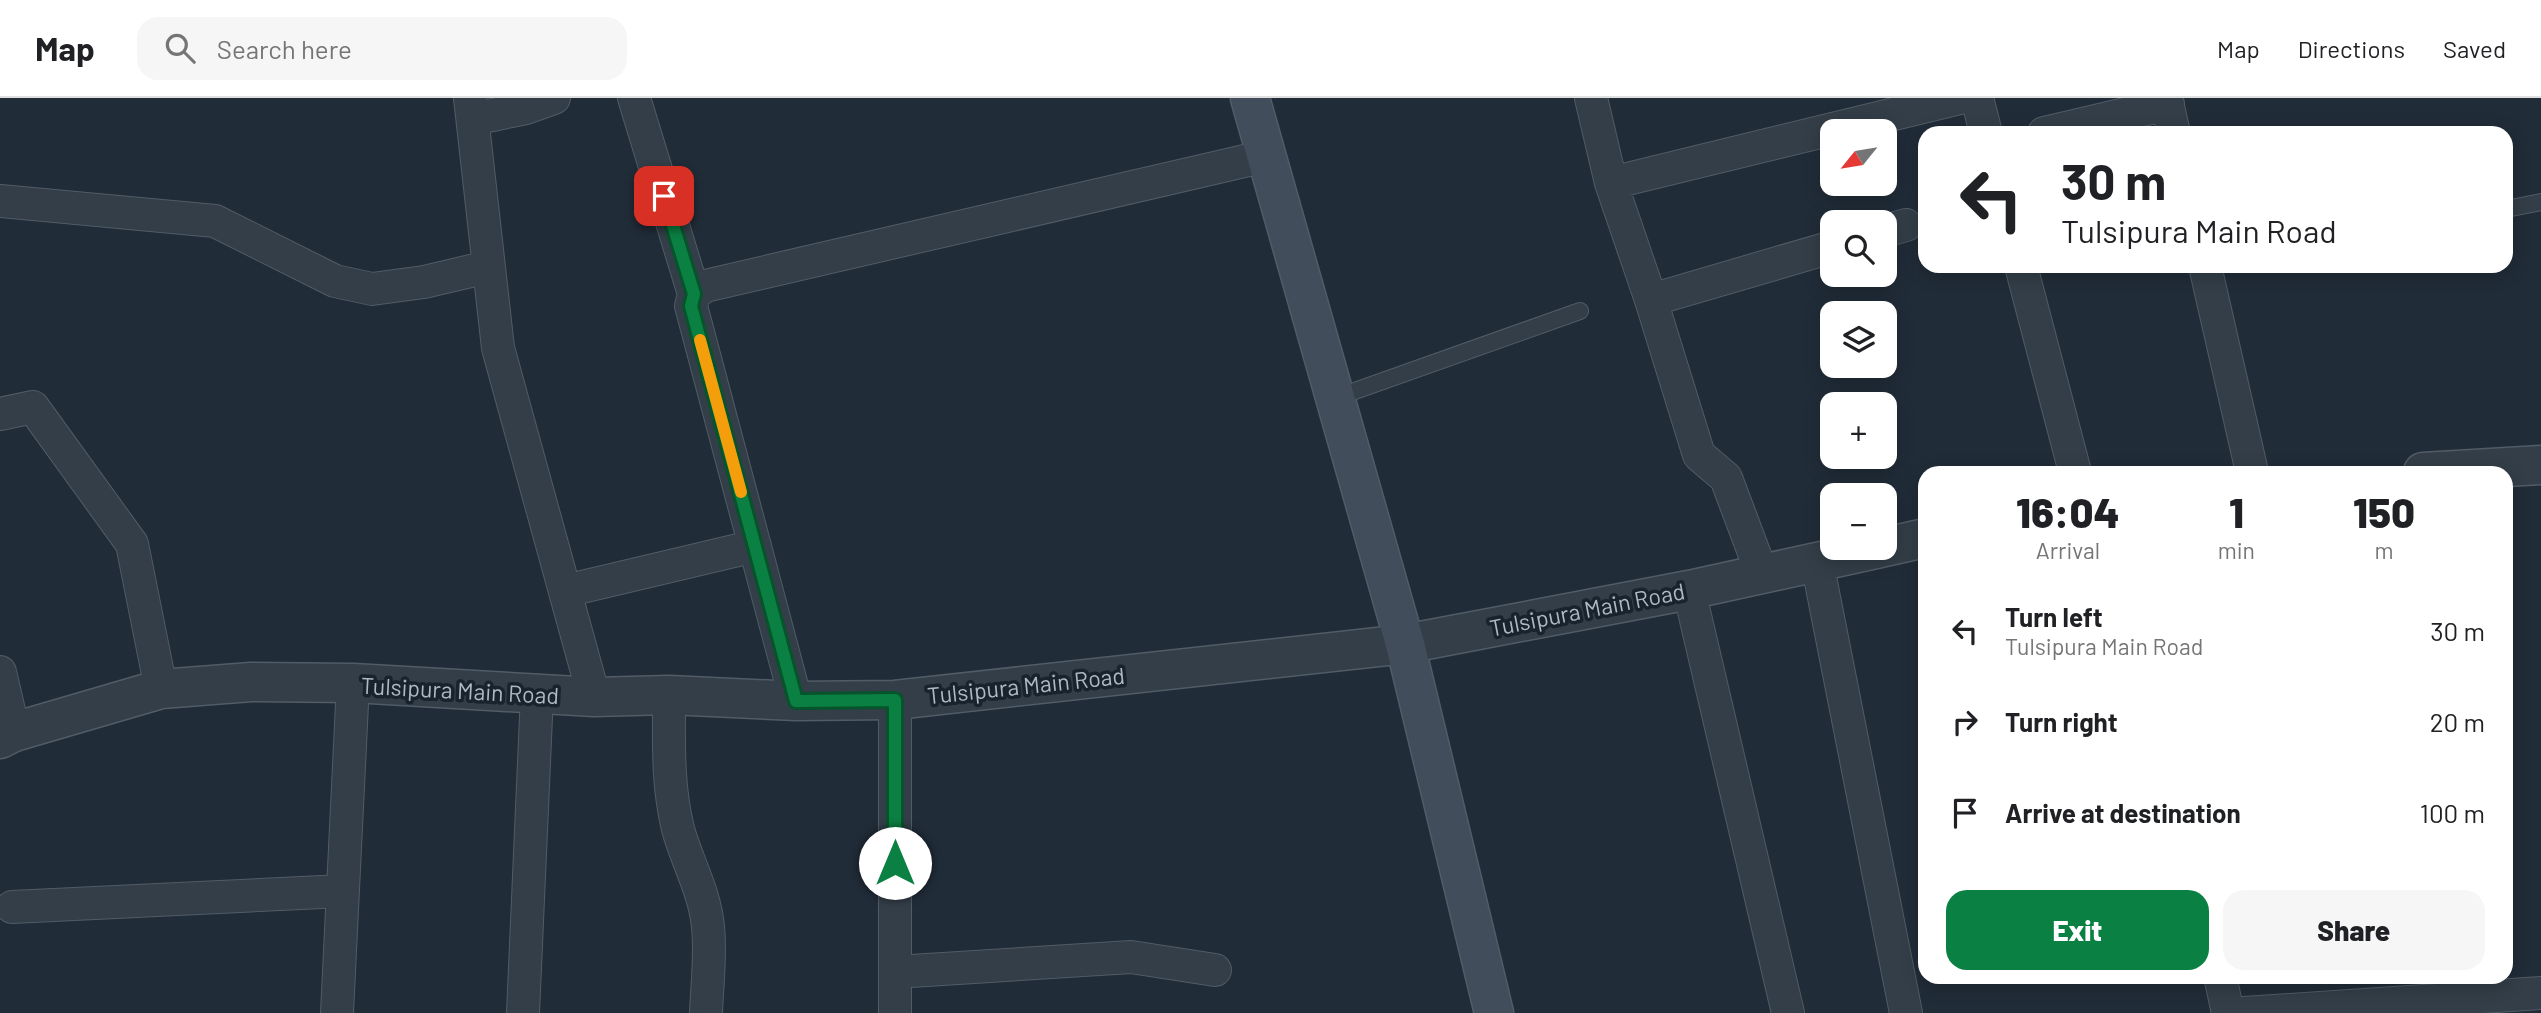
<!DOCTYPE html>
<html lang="en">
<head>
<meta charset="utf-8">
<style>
	:root { --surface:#fff; --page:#f6f6f6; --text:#202124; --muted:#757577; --line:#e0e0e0; --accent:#0b8043 }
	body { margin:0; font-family:Barlow,sans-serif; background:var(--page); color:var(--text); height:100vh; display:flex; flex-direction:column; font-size:26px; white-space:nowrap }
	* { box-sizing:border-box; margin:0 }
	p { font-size:23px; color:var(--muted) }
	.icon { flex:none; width:38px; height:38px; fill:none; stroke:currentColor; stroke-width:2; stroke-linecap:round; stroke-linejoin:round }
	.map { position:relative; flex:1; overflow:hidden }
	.sheet { position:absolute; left:1918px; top:368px; width:595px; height:518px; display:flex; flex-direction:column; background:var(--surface); border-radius:21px; box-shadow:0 4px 18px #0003 }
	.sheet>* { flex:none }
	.top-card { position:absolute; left:1918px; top:28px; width:595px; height:147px; border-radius:21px; box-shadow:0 4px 18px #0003; background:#fff; color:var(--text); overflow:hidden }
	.needle { width:46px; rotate:240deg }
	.controls { position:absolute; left:1820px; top:21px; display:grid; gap:14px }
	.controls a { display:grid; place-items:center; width:77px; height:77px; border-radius:14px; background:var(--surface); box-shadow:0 4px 18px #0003; font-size:35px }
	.pin { position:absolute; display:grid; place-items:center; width:60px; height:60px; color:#fff; margin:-30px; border-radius:14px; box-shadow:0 4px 10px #0006 }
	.me { position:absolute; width:77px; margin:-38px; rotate:0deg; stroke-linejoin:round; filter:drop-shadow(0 0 5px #0008) }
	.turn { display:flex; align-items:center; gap:24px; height:147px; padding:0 28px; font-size:32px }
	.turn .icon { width:91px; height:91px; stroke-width:2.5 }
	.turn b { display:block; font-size:49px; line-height:60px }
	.eta { display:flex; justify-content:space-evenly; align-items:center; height:119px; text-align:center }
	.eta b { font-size:42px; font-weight:800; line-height:49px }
	.button { display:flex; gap:14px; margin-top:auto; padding:14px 28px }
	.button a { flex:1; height:80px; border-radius:21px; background:var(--accent); color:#fff; font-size:28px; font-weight:800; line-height:80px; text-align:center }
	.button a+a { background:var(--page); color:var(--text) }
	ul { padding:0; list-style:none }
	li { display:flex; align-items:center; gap:21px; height:91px; padding:0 28px }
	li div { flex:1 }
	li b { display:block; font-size:26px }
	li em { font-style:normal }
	header { display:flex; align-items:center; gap:42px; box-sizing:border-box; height:98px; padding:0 35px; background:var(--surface); border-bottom:2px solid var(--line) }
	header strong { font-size:33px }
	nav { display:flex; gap:38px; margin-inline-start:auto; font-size:24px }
	.search { width:490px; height:63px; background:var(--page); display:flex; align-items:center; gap:18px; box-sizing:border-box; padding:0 24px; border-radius:21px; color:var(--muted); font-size:26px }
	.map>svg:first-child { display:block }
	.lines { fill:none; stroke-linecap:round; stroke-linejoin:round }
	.service-casing { stroke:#515c66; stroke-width:18 }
	.minor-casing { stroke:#515c66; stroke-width:34 }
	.tertiary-casing { stroke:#515c66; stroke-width:41 }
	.secondary-casing { stroke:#515c66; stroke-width:41 }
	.service { stroke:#333e48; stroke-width:16 }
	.minor { stroke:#333e48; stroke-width:32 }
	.tertiary { stroke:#333e48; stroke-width:38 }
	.secondary { stroke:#414d5b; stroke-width:38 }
	.route-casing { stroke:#07532c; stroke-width:18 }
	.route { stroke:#0b8043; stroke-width:12 }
	.slow { stroke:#f59e0b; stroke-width:12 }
	.labels { text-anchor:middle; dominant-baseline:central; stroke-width:7; stroke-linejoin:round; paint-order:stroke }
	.street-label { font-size:23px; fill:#adb9c5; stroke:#19232d }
</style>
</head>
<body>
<header>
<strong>Map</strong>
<div class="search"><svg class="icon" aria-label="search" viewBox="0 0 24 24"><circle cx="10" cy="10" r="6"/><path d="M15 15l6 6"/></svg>Search here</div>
<nav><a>Map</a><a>Directions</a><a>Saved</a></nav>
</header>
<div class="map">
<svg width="2541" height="915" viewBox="0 0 2541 915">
	<rect width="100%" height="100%" fill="#202c38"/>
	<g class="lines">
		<!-- service casing -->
		<g class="service-casing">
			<path id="service" d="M2506 111 2541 104
				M1335 300 1580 213"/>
		</g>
		<!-- minor casing -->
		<g class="minor-casing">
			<path id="minor" d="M470 0 498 250 594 599
				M634 0 694 196
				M1591 0 1611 85 1651 202 1699 357 1726 380 1762 476
				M1977 0 1986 35
				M2166 0 2174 35
				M473 21 526 10 554 0
				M2044 35 2168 6
				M1611 85 1960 0
				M0 103 215 123 335 183 372 191 424 184 488 169
				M1885 133 1906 127
				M2021 168 2075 374
				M2205 168 2252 374
				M1651 202 1832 149
				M0 316 33 309 132 446 161 591
				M1817 464 1906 915
				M1689 492 1788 915
				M565 493 755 448
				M0 574 14 634
				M669 597C669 643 667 686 678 731 687 764 705 794 708 829 711 857 707 887 706 915
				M895 602V915
				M796 603 691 208 694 196 705 188 1266 58
				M12 809 343 793
				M895 874 1131 859 1215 872
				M2220 878 2228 915
				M337 915 353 585
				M523 915 537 596
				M2244 915 2541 895"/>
		</g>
		<!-- tertiary casing -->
		<g class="tertiary-casing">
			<path id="tertiary" d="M2423 374 2541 367
				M1885 449 1925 440
				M0 641 14 634 161 591 251 584 353 585 594 599 669 597 796 603 895 602 1405 546 1689 492 1881 450"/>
		</g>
		<!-- secondary casing -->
		<g class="secondary-casing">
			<path id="secondary" d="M1250 0 1405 546 1494 915"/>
		</g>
		<!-- service -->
		<use href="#service" class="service"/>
		<!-- minor -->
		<use href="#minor" class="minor"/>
		<!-- tertiary -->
		<use href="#tertiary" class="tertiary"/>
		<!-- secondary -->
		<use href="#secondary" class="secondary"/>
	</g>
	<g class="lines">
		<!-- route casing -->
		<g class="route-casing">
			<path id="route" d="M664 98 694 196 691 208 796 603 895 602V765"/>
		</g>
		<!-- route -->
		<use href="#route" class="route"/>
		<!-- slow -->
		<path class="slow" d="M700 242 741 394"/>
	</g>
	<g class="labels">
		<!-- street labels -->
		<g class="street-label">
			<text transform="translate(1587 511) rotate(-11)">Tulsipura Main Road</text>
			<text transform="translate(1026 587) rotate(-6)">Tulsipura Main Road</text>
			<text transform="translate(460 592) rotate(3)">Tulsipura Main Road</text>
		</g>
	</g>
</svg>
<div class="controls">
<a><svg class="needle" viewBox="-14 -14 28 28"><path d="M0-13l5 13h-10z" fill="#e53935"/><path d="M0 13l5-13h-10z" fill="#757577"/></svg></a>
<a><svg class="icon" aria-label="search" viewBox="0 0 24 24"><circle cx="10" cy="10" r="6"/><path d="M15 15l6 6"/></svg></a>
<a><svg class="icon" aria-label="layers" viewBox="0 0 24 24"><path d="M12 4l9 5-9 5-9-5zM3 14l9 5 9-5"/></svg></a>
<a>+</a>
<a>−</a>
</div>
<div class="pin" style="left:664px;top:98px;background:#d93025"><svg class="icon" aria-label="arrive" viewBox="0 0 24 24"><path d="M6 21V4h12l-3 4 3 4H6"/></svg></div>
<svg class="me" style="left:895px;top:765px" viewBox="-20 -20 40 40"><circle r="19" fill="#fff"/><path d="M0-13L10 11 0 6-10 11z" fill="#0b8043"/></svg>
<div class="top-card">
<div class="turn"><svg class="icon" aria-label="left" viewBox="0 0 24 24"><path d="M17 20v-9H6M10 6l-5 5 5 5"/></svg><div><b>30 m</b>Tulsipura Main Road</div></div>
</div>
<section class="sheet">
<div class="eta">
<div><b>16:04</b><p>Arrival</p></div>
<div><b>1</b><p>min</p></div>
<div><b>150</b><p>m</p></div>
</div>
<ul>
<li><svg class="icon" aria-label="left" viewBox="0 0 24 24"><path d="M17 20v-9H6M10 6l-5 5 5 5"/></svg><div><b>Turn left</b><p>Tulsipura Main Road</p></div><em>30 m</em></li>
<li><svg class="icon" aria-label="right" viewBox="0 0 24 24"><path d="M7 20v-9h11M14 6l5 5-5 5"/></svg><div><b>Turn right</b></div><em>20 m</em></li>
<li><svg class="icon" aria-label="arrive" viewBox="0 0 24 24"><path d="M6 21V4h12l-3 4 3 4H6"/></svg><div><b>Arrive at destination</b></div><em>100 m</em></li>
</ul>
<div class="button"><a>Exit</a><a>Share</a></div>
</section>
</div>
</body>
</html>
